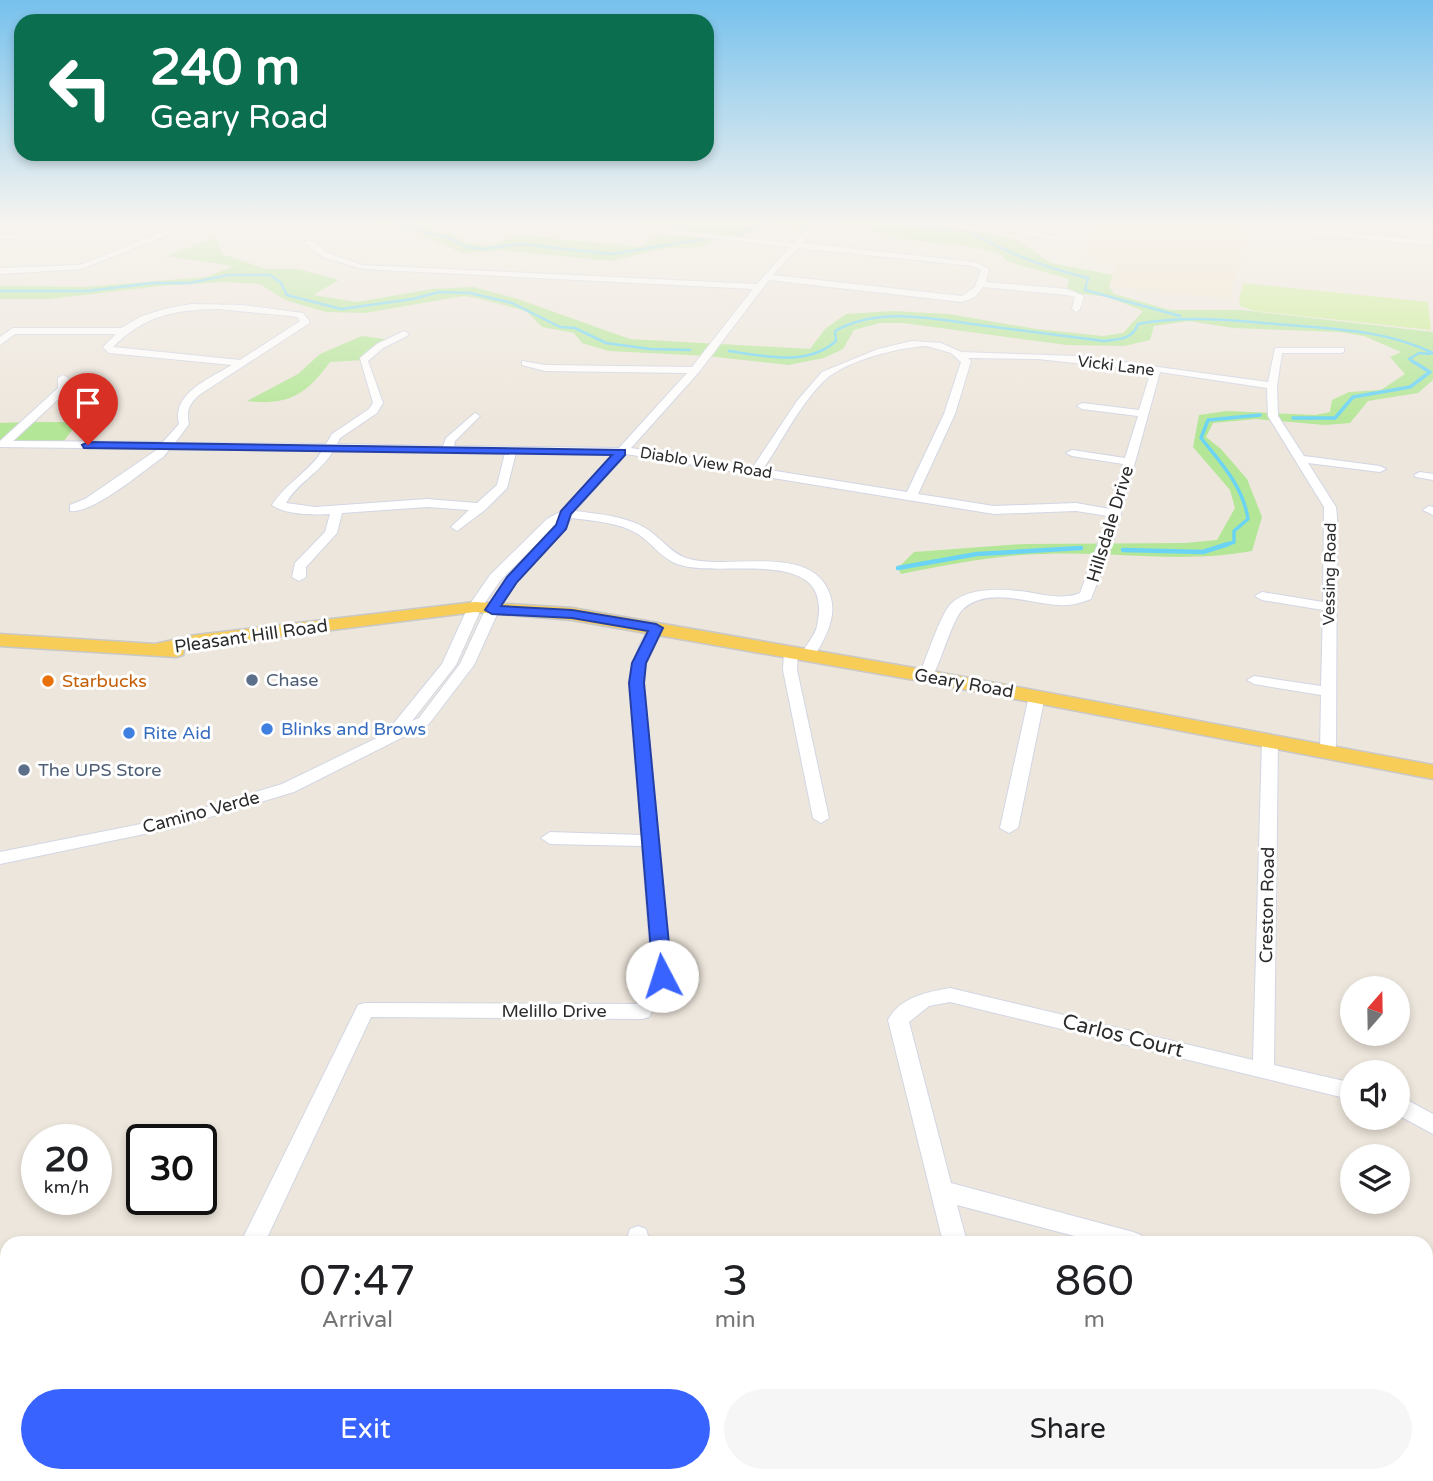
<!DOCTYPE html>
<html lang="en">
<head>
<meta charset="utf-8">
<style>
	:root { --surface:#fff; --page:#f6f6f6; --text:#202124; --muted:#757577; --accent:#3863ff }
	body { margin:0; font-family:"Varela Round",sans-serif; background:var(--page); color:var(--text); height:100vh; display:flex; flex-direction:column; font-size:26px; white-space:nowrap }
	* { box-sizing:border-box; margin:0 }
	p { font-size:23px; color:var(--muted) }
	.icon { flex:none; width:38px; height:38px; fill:none; stroke:currentColor; stroke-width:2; stroke-linecap:round; stroke-linejoin:round }
	.map { position:relative; flex:1; overflow:hidden }
	.panel { position:absolute; left:0px; top:1236px; width:1433px; height:247px; display:flex; flex-direction:column; background:var(--surface); border-radius:21px 21px 0 0; box-shadow:0 4px 10px #0003 }
	.panel>* { flex:none }
	.guide { position:absolute; left:14px; top:14px; width:700px; height:147px; border-radius:21px; box-shadow:0 4px 10px #0003; background:#0b6e4f; color:#fff; overflow:hidden }
	.needle { width:46px; rotate:20deg }
	.controls { position:absolute; left:1340px; top:976px; display:grid; gap:14px }
	.controls a { display:grid; place-items:center; width:70px; height:70px; border-radius:50%; background:var(--surface); box-shadow:0 4px 10px #0003; font-size:35px }
	.speed { position:absolute; left:21px; top:1124px; display:flex; gap:14px; font-size:35px; font-weight:700; text-align:center }
	.speed>* { display:grid; place-content:center; width:91px; height:91px; border-radius:50%; background:var(--surface); box-shadow:0 4px 10px #0003; line-height:1 }
	.speed small { font-size:18px; font-weight:400 }
	.speed .limit { border:4px solid #111; border-radius:10px; background:#fff; color:#111 }
	.pin { position:absolute; display:grid; place-items:center; width:60px; height:60px; color:#fff; margin:-72px -30px; border-radius:50% 50% 50% 0; rotate:-45deg; box-shadow:0 0 7px #0007 }
	.pin .icon { rotate:45deg }
	.me { position:absolute; width:77px; margin:-38px; rotate:355deg; stroke-linejoin:round; filter:drop-shadow(0 0 5px #0008) }
	.turn { display:flex; align-items:center; gap:24px; height:147px; padding:0 21px; font-size:32px }
	.turn .icon { width:91px; height:91px; stroke-width:2.5 }
	.turn b { display:block; font-size:49px; line-height:60px }
	.eta { display:flex; justify-content:space-evenly; align-items:center; height:119px; text-align:center }
	.eta b { font-size:42px; font-weight:600; line-height:49px }
	.button { display:flex; gap:14px; margin-top:auto; padding:14px 21px }
	.button a { flex:1; height:80px; border-radius:42px; background:var(--accent); color:#fff; font-size:28px; font-weight:600; line-height:80px; text-align:center }
	.button a+a { background:var(--page); color:var(--text) }
	.map>svg:first-child { display:block }
	.education { fill:#f0e3cb }
	.green { fill:#b4e697 }
	.pitch { fill:#caee92 }
	.lines { fill:none; stroke-linecap:round; stroke-linejoin:round }
	.stream-far2 { stroke:#6bd4f4; stroke-width:2.5 }
	.stream-far1 { stroke:#6bd4f4; stroke-width:3.5 }
	.stream { stroke:#6bd4f4; stroke-width:4.5 }
	.minor-casing { stroke:#d2d6e4; stroke-width:2 }
	.major-casing { stroke:#c8c8c8; stroke-width:3 }
	.minor { fill:#fff; fill-rule:evenodd }
	.major { fill:#f7cd58; fill-rule:evenodd }
	.route { fill:#3863ff; stroke:#2440a6; stroke-width:2 }
	.service-dot { fill:#5c6f8a; stroke:#fff; stroke-width:2.5 }
	.food-dot { fill:#e8710a; stroke:#fff; stroke-width:2.5 }
	.shop-dot { fill:#3f7fe0; stroke:#fff; stroke-width:2.5 }
	.labels { text-anchor:middle; dominant-baseline:central; stroke-width:6; stroke-linejoin:round; paint-order:stroke }
	.far-street-label { font-size:16px; fill:#2b2b2b; stroke:#fff }
	.street-label { font-size:18px; fill:#2b2b2b; stroke:#fff }
	.service-label { font-size:18px; fill:#4e5e75; stroke:#fff; text-anchor:start }
	.food-label { font-size:18px; fill:#c56008; stroke:#fff; text-anchor:start }
	.shop-label { font-size:18px; fill:#366cbe; stroke:#fff; text-anchor:start }
	.near-street-label { font-size:21px; fill:#2b2b2b; stroke:#fff }
</style>
</head>
<body>
<div class="map">
<svg width="1433" height="1481" viewBox="0 0 1433 1481">
	<rect width="100%" height="100%" fill="#ede6dc"/>
	<!-- education -->
	<path class="education" d="M1014 221H1236L1251 226 1229 299 1109 286 1117 265 1084 256 1096 230Z"/>
	<!-- green -->
	<path class="green" d="M374 221 429 223 433 231 449 233 467 243 492 246 515 235 641 247 662 232 634 228 644 221H892L993 231 992 235 1017 240 1051 263 1113 275 1109 286 1114 294 1170 310H1241L1433 332V380L1418 393 1368 401 1350 423 1325 425 1256 419 1213 423 1206 437 1221 449 1247 479 1262 517 1252 551C1180 564 1116 551 1044 554 996 555 948 565 901 574L898 568 914 552 1023 544 1185 543 1217 540 1235 508 1230 490 1193 447 1199 415 1226 411 1315 415 1330 412 1332 400 1349 392 1381 390 1405 374 1390 357 1401 352 1364 336 1339 332 1233 328 1189 321 1154 326 1150 340 1124 346 1067 345 903 323H880L854 330 843 349 824 358 788 365 707 356 609 351 582 343 574 333 542 327 526 311 477 298 463 296 365 313 326 312 285 300 260 284 223 282 161 286 49 299H0V286L86 287 207 277 233 266 167 256 216 237 222 254 266 269H298L339 280 313 295 357 302 432 289 473 287 515 298 630 339 810 349 825 329 846 314 893 311 949 314 1036 329 1103 336 1123 333 1143 311 1108 297 1067 292 1069 279 1009 262 998 253 968 246 894 238 858 225 816 222 807 232 770 226 736 239 717 237 702 247 665 248 611 261 502 250 462 253 413 231 368 226Z
		M362 336 391 340 363 360 330 362C306 395 288 406 247 401L298 374 320 354Z
		M28 422H78L61 445H0V423Z"/>
	<!-- pitch -->
	<path class="pitch" d="M1243 283 1428 302 1431 330 1255 311 1240 306 1239 300Z"/>
	<g class="lines">
		<!-- stream-far2 -->
		<path class="stream-far2" d="M385 221 409 224 423 232 449 238 467 247 483 249 520 244 611 254 704 239
			M837 221H859
			M873 221 954 229
			M972 233C1009 254 1046 268 1088 278L1085 290 1180 316
			M736 235 774 221
			M0 291H87L153 283H190L228 275H270L281 283 287 295 341 309 413 299 439 292 470 293 512 303 560 327 575 328 606 343 650 349 690 350
			M729 351C764 356 807 367 836 341L835 331C881 305 938 320 987 326 1026 331 1065 336 1104 341 1119 339 1132 340 1138 324 1185 315 1230 320 1276 324 1331 329 1383 329 1433 353
			M1415 363 1409 359 1419 353 1430 354"/>
		<!-- stream-far1 -->
		<path class="stream-far1" d="M1293 418H1335L1353 397 1410 387 1430 372 1412 361
			M1223 546 1234 542V531L1248 519C1243 486 1221 463 1201 438L1208 420 1260 415"/>
		<!-- stream -->
		<path class="stream" d="M1123 550 1203 552 1228 544
			M898 568 977 554 1081 548"/>
		<!-- minor casing -->
		<g class="minor-casing">
			<path id="minor" d="M172 221 186 223 183 229 81 269 0 274V268L80 265 177 226Z
				M560 221H583L794 243 814 221H822L802 243 975 262 989 269 986 282 1067 289 1084 296 1080 309 1076 312 1072 309 1075 297 1066 295 983 287 975 297 962 302 769 280 699 372 631 448 753 467 797 401 822 372 878 349 912 341 941 343 961 352 1077 356 1268 382 1275 348H1344V352L1341 353H1282L1277 386 1278 416 1304 456 1380 466 1386 469 1380 472 1308 463 1336 507 1337 517 1336 752 1328 757 1320 752 1321 695 1254 684 1247 680 1254 676 1321 686 1323 610 1262 600 1255 596 1262 592 1323 602 1324 507 1268 416 1267 388 1160 372 1113 542 1091 599C1080 603 1070 606 1059 605 1029 604 989 586 963 609 952 619 941 663 931 679H921L919 676C925 661 940 617 949 606 966 586 1004 589 1027 592 1045 595 1063 600 1080 593L1108 516 1076 511 994 514 626 454 575 511C599 514 626 516 647 529 661 538 671 553 686 558 725 571 805 544 827 588 840 612 827 635 814 657L809 658 802 654C806 644 815 636 817 626 836 542 721 580 677 564 661 558 652 543 638 534 618 522 594 521 571 518L566 529 517 582 499 610 474 665 429 724 294 792 173 828 0 864V852L171 818 282 784 385 734 442 664 468 607 490 575 547 519 562 511 613 454 516 453 507 488 485 510 457 531 451 527 469 510 427 507 342 513 337 533 306 567V577L299 581 292 577 295 563 325 532 330 514C313 515 286 515 272 505 286 483 309 472 322 451L170 449 163 457C143 471 93 514 70 511V505L85 499 158 449 0 447V441L58 388V378L63 375 68 378 70 386 66 392 13 441 163 442 179 424C171 393 211 378 232 365L109 353 103 347 116 334H15L0 345V337L13 328H121L142 316 168 308 192 304 243 305 303 313 310 322 308 324 199 395C189 404 186 411 189 424L175 443 326 444 332 434 369 409 373 403 360 358 377 344 404 331 409 334 407 336 383 348 368 361 383 403 377 413 340 438 337 444 443 446 446 438 475 413 480 416 455 441 454 446 619 448 687 373 545 371 522 365V361L545 365 692 367 753 289 362 269 323 257 303 242 310 240 328 253 362 265 757 284 790 247ZM798 248 973 266 981 270 975 287 962 296 773 275ZM218 309 291 316 297 317 300 321 240 360 113 347C145 315 174 310 218 309ZM927 346 951 353 961 362 944 414 907 492 763 469C783 440 799 405 825 380 845 361 899 347 927 346ZM968 358 1038 359 1151 371 1139 410 1082 403 1077 406 1082 409 1138 416 1125 458 1072 450 1066 453 1072 456 1123 464 1110 509 1076 503 994 506 918 494 955 414 971 361ZM333 451 505 453 497 485 477 503 427 499 315 507 286 503C298 482 321 472 333 451ZM556 524 507 577 485 610 460 664 419 718 412 721 456 665 482 607 500 581Z
				M1232 221 1433 241V245L1263 230Z
				M942 223 1001 229 1009 227 1062 238 1058 240 1009 231 1001 233 939 227Z
				M0 234 30 238 26 240 0 238Z
				M1420 472 1433 474V480L1416 477 1414 475Z
				M1429 506 1433 507V515L1423 510Z
				M656 624 663 628 646 664 644 683 672 976 649 1017 642 1019 371 1017 265 1242H241L358 1005 365 1003 636 1004 652 976 642 846 550 844 541 838 550 832 641 835 630 683C631 668 641 630 656 624Z
				M791 647 798 651 797 670 829 818 821 823 813 818 783 670 784 651Z
				M1037 691 1045 696 1018 828 1009 833 1000 828 1029 696Z
				M1270 736 1278 741 1274 1065 1353 1083V1100L950 1002 929 1006 909 1022 951 1183 1133 1232 1141 1235 1145 1242H1097L957 1205 967 1242H943L888 1020C900 997 927 992 950 988L1253 1060 1262 741Z
				M1398 1095 1433 1114V1134L1398 1115Z
				M638 1226 646 1229 650 1242H626L630 1229Z
				M1433 1303V1325L1426 1327V1304Z
				M107 1475H135L132 1481H104Z
				M628 1475H656V1481H628Z
				M999 1475H1027L1028 1481H1000Z"/>
		</g>
		<!-- major casing -->
		<g class="major-casing">
			<path id="major" d="M475 602 572 608 926 670 1433 765V779L926 682 572 620 475 612 196 647 184 649 183 655 176 657 0 646V634L155 644 196 635Z"/>
		</g>
		<!-- minor -->
		<use href="#minor" class="minor"/>
		<!-- major -->
		<use href="#major" class="major"/>
	</g>
	<!-- sky -->
	<linearGradient id="sky" x2="0" y2="1"><stop stop-color="#76c1ed"/><stop offset="0.52" stop-color="#f7f4ef"/><stop offset="1" stop-color="#f7f4ef" stop-opacity="0"/></linearGradient>
	<rect width="1433" height="428" fill="url(#sky)"/>
	<!-- route -->
	<path class="route" d="M88 442 625 450V455L571 514 566 529 517 582 501 606 572 610 656 624 663 628 646 663 644 683 672 976 669 981H655L653 976 629 683 632 663 648 631 572 618 492 614 485 610 507 577 556 525 561 511 612 455 84 448 82 445Z"/>
	<!-- markers -->
	<g class="service-dot">
		<circle cx="252" cy="680" r="7"/>
		<circle cx="24" cy="770" r="7"/>
	</g>
	<circle class="food-dot" cx="48" cy="681" r="7"/>
	<g class="shop-dot">
		<circle cx="267" cy="729" r="7"/>
		<circle cx="129" cy="733" r="7"/>
	</g>
	<g class="labels">
		<!-- far-street labels -->
		<g class="far-street-label">
			<text transform="translate(1116 366) rotate(7)">Vicki Lane</text>
			<text transform="translate(706 463) rotate(9)">Diablo View Road</text>
			<text transform="translate(1330 574) rotate(-89)">Vessing Road</text>
		</g>
		<!-- street labels -->
		<g class="street-label">
			<text transform="translate(1110 524) rotate(-73)">Hillsdale Drive</text>
			<text transform="translate(251 636) rotate(-8)">Pleasant Hill Road</text>
			<text transform="translate(964 683) rotate(10)">Geary Road</text>
			<text transform="translate(201 812) rotate(-15)">Camino Verde</text>
			<text transform="translate(1267 905) rotate(-89)">Creston Road</text>
			<text x="554" y="1011">Melillo Drive</text>
		</g>
		<!-- service labels -->
		<g class="service-label">
			<text x="266" y="680">Chase</text>
			<text x="38" y="770">The UPS Store</text>
		</g>
		<!-- food labels -->
		<g class="food-label">
			<text x="62" y="681">Starbucks</text>
		</g>
		<!-- shop labels -->
		<g class="shop-label">
			<text x="281" y="729">Blinks and Brows</text>
			<text x="143" y="733">Rite Aid</text>
		</g>
		<!-- near-street labels -->
		<g class="near-street-label">
			<text transform="translate(1123 1036) rotate(14)">Carlos Court</text>
		</g>
	</g>
</svg>
<div class="controls">
<a><svg class="needle" viewBox="-14 -14 28 28"><path d="M0-13l5 13h-10z" fill="#e53935"/><path d="M0 13l5-13h-10z" fill="#757577"/></svg></a>
<a><svg class="icon" aria-label="sound" viewBox="0 0 24 24"><path d="M4 9h4l5-4v14l-5-4H4zM17 9q2 3 0 6"/></svg></a>
<a><svg class="icon" aria-label="layers" viewBox="0 0 24 24"><path d="M12 4l9 5-9 5-9-5zM3 14l9 5 9-5"/></svg></a>
</div>
<div class="speed"><div>20<small>km/h</small></div><div class="limit">30</div></div>
<div class="pin" style="left:88px;top:445px;background:#d93025"><svg class="icon" aria-label="arrive" viewBox="0 0 24 24"><path d="M6 21V4h12l-3 4 3 4H6"/></svg></div>
<svg class="me" style="left:662px;top:976px" viewBox="-20 -20 40 40"><circle r="19" fill="#fff"/><path d="M0-13L10 11 0 6-10 11z" fill="#3863ff"/></svg>
<div class="guide">
<div class="turn"><svg class="icon" aria-label="left" viewBox="0 0 24 24"><path d="M17 20v-9H6M10 6l-5 5 5 5"/></svg><div><b>240 m</b>Geary Road</div></div>
</div>
<section class="panel">
<div class="eta">
<div><b>07:47</b><p>Arrival</p></div>
<div><b>3</b><p>min</p></div>
<div><b>860</b><p>m</p></div>
</div>
<div class="button"><a>Exit</a><a>Share</a></div>
</section>
</div>
</body>
</html>
